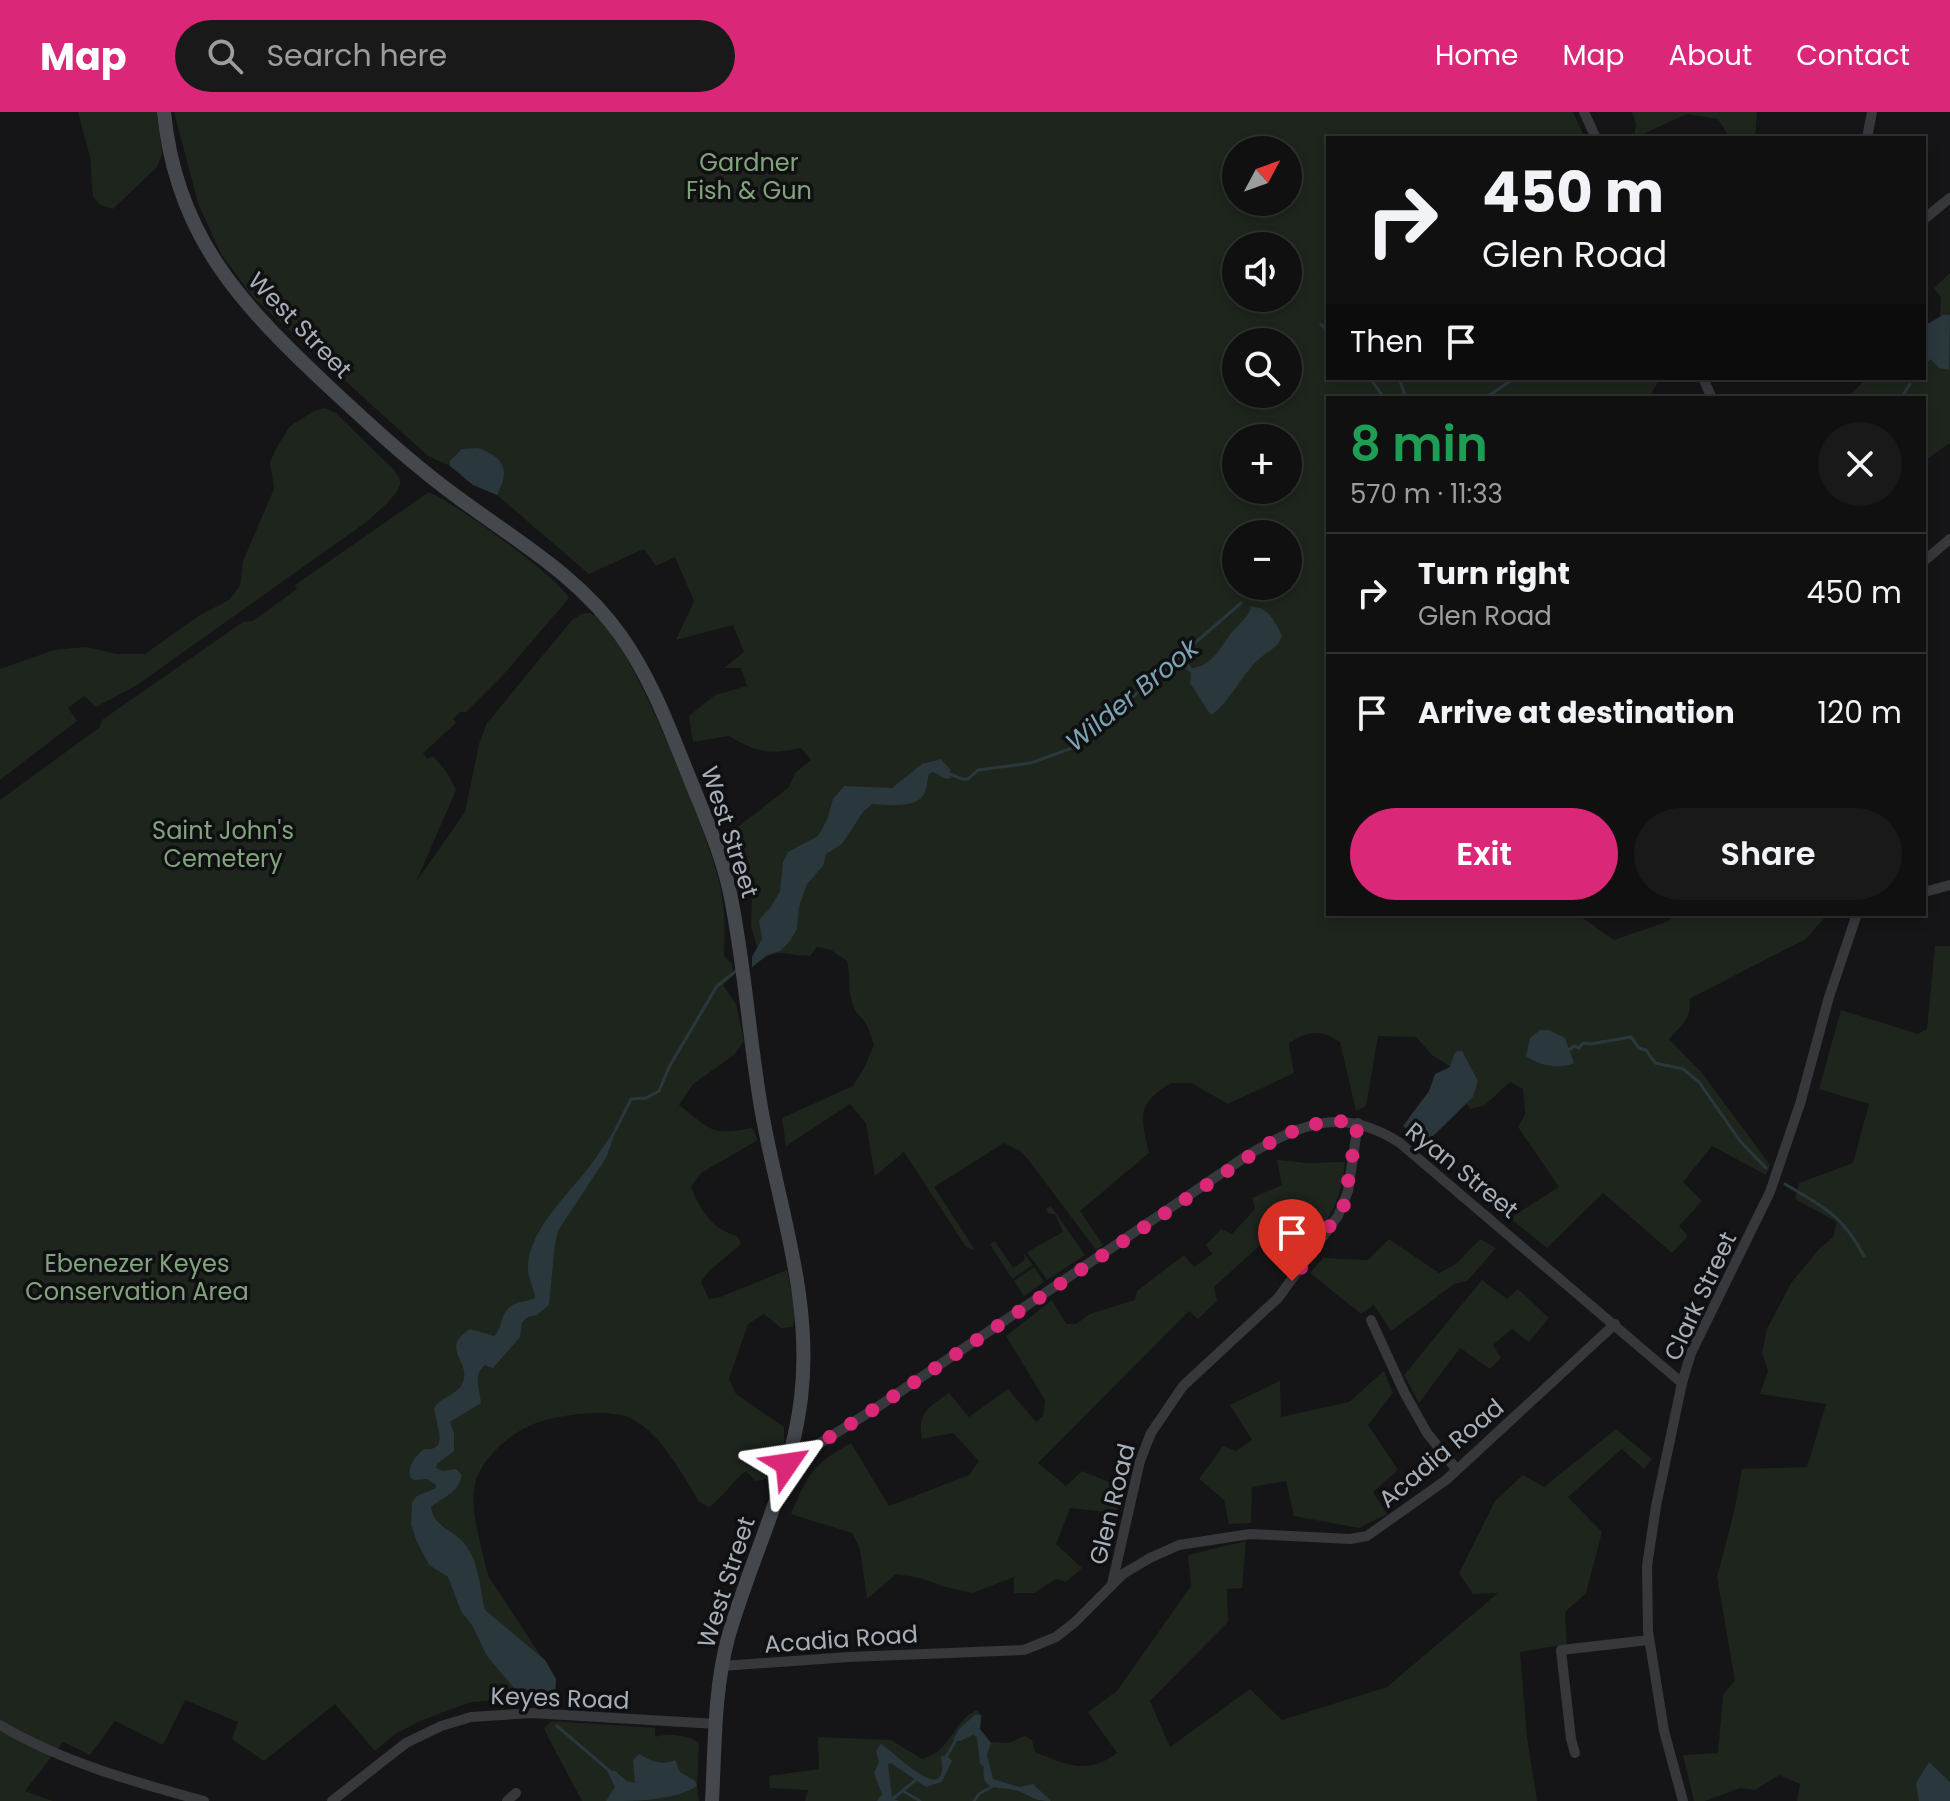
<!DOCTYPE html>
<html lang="en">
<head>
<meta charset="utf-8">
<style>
	:root { --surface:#101011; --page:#19191a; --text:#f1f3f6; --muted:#9c9d9f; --line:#303031; --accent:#db2777 }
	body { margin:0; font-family:Poppins,sans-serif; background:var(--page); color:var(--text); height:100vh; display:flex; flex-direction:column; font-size:30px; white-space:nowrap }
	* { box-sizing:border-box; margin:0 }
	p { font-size:26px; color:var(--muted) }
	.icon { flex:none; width:44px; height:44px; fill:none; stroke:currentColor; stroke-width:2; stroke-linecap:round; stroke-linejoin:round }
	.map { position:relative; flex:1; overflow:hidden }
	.drawer { position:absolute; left:1326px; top:284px; width:600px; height:520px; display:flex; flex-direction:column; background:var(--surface); border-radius:0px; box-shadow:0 4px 12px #0003,0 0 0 2px var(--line) }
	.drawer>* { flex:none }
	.hud { position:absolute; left:1326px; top:24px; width:600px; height:244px; border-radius:0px; box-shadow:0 4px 12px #0003,0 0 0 2px var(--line); background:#101011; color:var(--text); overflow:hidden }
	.needle { width:52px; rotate:49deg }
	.controls { position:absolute; left:1222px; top:24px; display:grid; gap:16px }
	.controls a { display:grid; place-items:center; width:80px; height:80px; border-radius:50%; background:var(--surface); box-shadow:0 4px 12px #0003,0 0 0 2px var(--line); font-size:40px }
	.pin { position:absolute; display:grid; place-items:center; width:68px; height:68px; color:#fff; margin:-82px -34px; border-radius:50% 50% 50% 0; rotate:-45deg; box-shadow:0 0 8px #0007 }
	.pin .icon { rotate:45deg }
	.me { position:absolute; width:88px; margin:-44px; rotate:58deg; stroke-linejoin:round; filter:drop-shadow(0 0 6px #0008) }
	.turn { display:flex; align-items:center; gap:28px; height:168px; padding:0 24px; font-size:36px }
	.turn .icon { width:104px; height:104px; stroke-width:2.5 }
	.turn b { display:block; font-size:56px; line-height:68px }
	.then { display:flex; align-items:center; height:76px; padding:0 24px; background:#0003; gap:16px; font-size:30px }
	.round { display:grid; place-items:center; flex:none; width:84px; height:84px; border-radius:42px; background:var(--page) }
	.overview { display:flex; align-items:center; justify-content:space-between; height:136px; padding:0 24px }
	h1 { font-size:48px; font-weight:600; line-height:60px; color:#1e9e55 }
	.button { display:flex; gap:16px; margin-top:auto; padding:16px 24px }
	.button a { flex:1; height:92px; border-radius:48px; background:var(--accent); color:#fff; font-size:32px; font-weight:600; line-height:92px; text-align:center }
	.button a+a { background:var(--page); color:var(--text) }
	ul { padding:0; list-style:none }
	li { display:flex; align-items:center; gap:24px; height:120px; padding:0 24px; border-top:2px solid var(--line) }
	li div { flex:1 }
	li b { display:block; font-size:30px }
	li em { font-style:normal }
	header { display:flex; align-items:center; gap:48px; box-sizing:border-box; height:112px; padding:0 40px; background:var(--accent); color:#fff }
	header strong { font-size:38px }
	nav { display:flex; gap:44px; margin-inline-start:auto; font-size:28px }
	.search { width:560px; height:72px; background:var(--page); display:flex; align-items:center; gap:20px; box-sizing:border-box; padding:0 28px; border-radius:44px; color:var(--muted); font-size:30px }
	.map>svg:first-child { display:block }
	.green { fill:#1d251d; fill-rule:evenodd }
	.water { fill:#2a373c }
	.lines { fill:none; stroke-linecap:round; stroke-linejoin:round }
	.stream { stroke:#2a373c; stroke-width:3 }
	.street { stroke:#36383c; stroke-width:10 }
	.secondary { stroke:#44474c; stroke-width:14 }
	.route { stroke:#db2777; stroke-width:14; stroke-dasharray:0 25.2 }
	.labels { text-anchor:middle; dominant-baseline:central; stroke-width:7; stroke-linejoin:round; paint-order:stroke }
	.park-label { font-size:24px; fill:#81a47c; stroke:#101012 }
	.street-label { font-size:24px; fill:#a6afb8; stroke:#101012 }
	.water-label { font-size:26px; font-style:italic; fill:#7ba5b5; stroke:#101012 }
</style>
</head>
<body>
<header>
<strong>Map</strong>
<div class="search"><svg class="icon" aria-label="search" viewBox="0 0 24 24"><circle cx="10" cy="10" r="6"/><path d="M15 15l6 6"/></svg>Search here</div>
<nav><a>Home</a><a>Map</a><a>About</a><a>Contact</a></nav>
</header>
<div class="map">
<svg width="1950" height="1689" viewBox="0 0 1950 1689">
	<rect width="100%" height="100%" fill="#151517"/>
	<!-- green -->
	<path class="green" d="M78 0H157L162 42 157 55 113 97 100 93 93 85 90 45Z
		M174 0H1573L1585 26H1328V266H1660L1649 286H1328V802H1577L1614 828 1669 809 1674 802H1828L1806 827 1689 887C1693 905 1681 914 1669 927L1702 961 1770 1053 1766 1063 1712 1034 1683 1070 1702 1089 1679 1114 1688 1124 1672 1141 1603 1081 1547 1136 1510 1106 1559 1075 1518 1015 1525 1002 1523 977 1510 970 1485 993 1471 997 1466 992 1473 985 1454 942 1451 955 1432 943 1416 925 1378 924 1366 994 1356 999 1340 930C1321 917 1308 919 1289 931L1294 961 1228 992 1191 971H1171C1135 993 1141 1005 1149 1041L1080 1099 1103 1133 1096 1138 1027 1046 1020 1039 1004 1031 934 1075 975 1138 966 1135 904 1040 875 1064 866 1011 850 992 786 1034 782 1006 853 974 864 956 874 933C871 925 869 915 864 909 860 903 855 901 853 893 847 878 851 865 847 849L831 838 817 835 810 844C781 843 778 834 752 855V845L757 835 751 814 752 789 734 718 789 675 795 661 811 648 801 636C769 643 758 641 729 624L693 630 689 604 715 583 747 574 741 556H724L744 540 733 513 676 528 694 489 675 445 656 454 644 437 589 462 497 383 473 373 450 354 428 344 253 185 221 142 198 91ZM1236 38H1288V90H1236ZM1236 134H1288V186H1236ZM1236 230H1288V282H1236ZM1236 326H1288V378H1236ZM1236 422H1288V474H1236Z
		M1632 0H1757L1755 26H1730L1718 7 1687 2 1634 26 1636 12Z
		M1950 161V331L1924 349V286H1847L1867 266H1924V214L1940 205 1941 186 1934 176Z
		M325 296 336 301 393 357C395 358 400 367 400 369 403 380 374 403 365 411L137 573 96 595 84 584 68 596 77 609 0 668V557L54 538 86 535 117 542H145L200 503 229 488 240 474 243 449 274 377 270 350 277 335 290 314 314 299Z
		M429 380C453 390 559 465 569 486L503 563 466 600H460L453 607 456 611 423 641 427 646 434 645 448 662 456 678 416 770 465 700 479 632 487 611 572 508C580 503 585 498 594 503 630 524 706 719 718 765 725 790 725 818 724 844L732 852 733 863 723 873 736 892 744 929 734 943 693 972 679 993C712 1018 710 1024 752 1016L758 1028 701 1061 691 1075C701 1098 711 1117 737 1124L741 1132 708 1160 701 1170 709 1187 720 1185 787 1158 795 1199 793 1215 781 1216 764 1202 748 1212 729 1267 736 1282 784 1315V1331L771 1366 756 1369 746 1359C732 1369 724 1385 709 1395L699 1390C683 1363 660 1320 630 1306 607 1296 557 1303 534 1312 512 1320 486 1343 477 1365 467 1392 481 1430 486 1456L489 1465 556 1567 555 1584 471 1590 420 1609 395 1622 375 1639 335 1592 264 1649 232 1627 238 1610 185 1588 163 1633 115 1609 90 1643 63 1630 25 1679 53 1689H0V688L100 615 102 608 243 510 253 509 297 477 295 473Z
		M1935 834H1950V1689H1797L1800 1672 1779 1663 1755 1678 1740 1676 1705 1689H1694L1683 1643 1718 1641 1723 1582 1735 1569 1717 1465 1734 1400 1742 1357 1807 1355 1826 1292 1760 1282 1768 1259 1762 1241 1767 1217 1791 1171 1819 1137 1833 1125 1837 1110 1795 1087 1799 1071 1853 1051 1869 992 1819 977 1841 898 1918 922 1927 917Z
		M1277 1048 1308 1051 1345 1050C1341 1097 1325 1111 1298 1148L1268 1126 1214 1175 1217 1189 1198 1207 1189 1199 1038 1351 1066 1374 1082 1359 1121 1375 1116 1401 1070 1396 1056 1432 1082 1456 1066 1470 1056 1467 1034 1481H1014V1465L972 1481 945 1475 920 1466 896 1462 867 1487 860 1437 852 1421 791 1402C808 1361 812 1353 851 1331L889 1394 969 1363 979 1349 953 1321 922 1327C917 1300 928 1296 949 1281L969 1305 1008 1277 1036 1310 1043 1304 1045 1288 1006 1224 1052 1188 1066 1212H1076L1090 1202 1135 1188 1137 1179 1184 1143 1194 1155 1212 1142 1206 1133 1221 1117 1232 1122 1255 1097 1252 1086 1282 1073Z
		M1051 1094 1085 1143 1047 1168 1027 1140 1063 1120 1055 1102H1049L1046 1097Z
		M1389 1127 1439 1161 1456 1152 1480 1127 1496 1136 1467 1169 1454 1172 1391 1219 1374 1193 1361 1202 1310 1161 1323 1146 1368 1148Z
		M995 1129 1013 1156 1025 1148 1024 1142 1033 1153 1012 1167 990 1132Z
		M1034 1155 1044 1170 1024 1184 1014 1169Z
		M1482 1168 1507 1187 1518 1177 1549 1206 1529 1230 1512 1217 1493 1233 1501 1246 1490 1257 1460 1236 1419 1291 1404 1263Z
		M1384 1259 1393 1281 1368 1313 1398 1358 1373 1380 1387 1402 1359 1416 1294 1404 1286 1369 1252 1375 1251 1411 1229 1412 1224 1388 1199 1367 1223 1334 1236 1339 1252 1328 1230 1293 1280 1269 1281 1305 1349 1290Z
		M1616 1317 1652 1347 1644 1357 1622 1337 1568 1385 1602 1420 1586 1481 1565 1500 1567 1532 1520 1540 1527 1625 1537 1689H805L808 1678 770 1676 769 1664 819 1657 818 1625 891 1628 922 1647C949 1641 952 1611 976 1598L982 1603 980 1617 990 1630 1008 1631 1025 1624 1032 1628 1035 1640C1065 1652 1087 1664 1117 1641L1088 1600 1117 1579 1191 1474 1188 1443 1246 1429 1242 1476 1227 1477 1228 1510 1150 1589 1170 1635 1250 1577 1282 1608 1387 1575 1498 1481 1473 1482 1459 1461 1495 1389 1523 1363 1544 1375Z
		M552 1609 655 1616V1625C668 1621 689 1623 699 1631L697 1674 699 1689H582L547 1623 544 1616Z"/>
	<!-- water -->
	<path class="water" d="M1943 203H1950L1949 258 1939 256 1924 240V214Z
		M478 336C505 346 510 358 497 383L473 373 450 354V349L462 337Z
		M1251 495C1269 494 1275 510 1282 524 1278 536 1268 539 1259 547 1241 563 1232 587 1213 602H1210L1190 571 1191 561 1183 555 1187 550 1192 556C1211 555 1221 535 1231 521 1239 512 1248 506 1251 495Z
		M941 647 950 657 951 666 946 667 933 660 929 662C927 668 927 677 924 682 917 697 886 693 872 692L863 700 842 732 826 742 823 754 807 772 799 795 797 817 790 829 780 839 767 843 752 855V845L762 827 759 808 771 795 780 779 783 750 788 740 818 724 827 708 833 687 844 674 892 676 922 652Z
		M1540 918H1549L1565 926 1574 951C1560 958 1538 953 1526 944L1530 926Z
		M1457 939H1462L1478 969 1473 985 1426 1031H1423L1403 1014 1429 979 1435 962 1450 955 1454 942Z
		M618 1013 606 1046 559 1117 555 1131 549 1193 537 1203 528 1205 522 1210 520 1225 493 1256 485 1253C472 1264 480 1276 481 1291L450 1310 454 1322V1339L437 1352 436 1356 442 1359 456 1357 462 1363C458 1382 444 1384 431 1395 433 1414 453 1418 464 1431 480 1451 479 1474 485 1498L545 1548 556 1567 555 1584 536 1585 527 1577 514 1576 487 1544 472 1513 461 1499 448 1465 429 1453 416 1428 411 1412 412 1390 417 1384 436 1376V1373L427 1367 414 1368 410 1365C408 1351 415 1346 424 1337 451 1340 435 1311 434 1296 441 1285 459 1282 463 1270 471 1249 439 1237 470 1217L494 1224C503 1216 500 1202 510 1195 516 1189 527 1190 535 1186 534 1176 528 1166 528 1156 528 1118 569 1082 589 1055 599 1042 608 1027 618 1013Z
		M976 1602 981 1604 980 1617 991 1631 987 1643 993 1667 1019 1675 1033 1672 1051 1689C1030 1689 1031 1682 1014 1678 1000 1674 980 1681 984 1655L980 1652 977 1625 973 1623 960 1629 953 1628 959 1617Z
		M881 1632C891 1637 939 1688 942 1658 943 1653 941 1649 941 1644L948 1645 952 1649 942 1670 926 1675 891 1651 888 1652 892 1686 899 1689H877L882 1682 874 1661 879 1650 876 1639Z
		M639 1642C652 1649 661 1654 675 1648L680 1660 695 1669 697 1674C673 1689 635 1689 606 1689L615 1675 607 1659H615L627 1669 635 1671 633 1648Z
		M1929 1650 1950 1670V1689H1919L1916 1671Z"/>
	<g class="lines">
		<!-- stream -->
		<path class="stream" d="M1321 212 1328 220
			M1924 252 1931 245
			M1370 266 1384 286
			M1399 266 1406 286
			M1485 286 1515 266
			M1901 286 1910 272
			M950 662 962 667H968L978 658 1031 651 1075 635 1241 491
			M1569 938 1574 934 1579 936 1583 931 1590 932 1631 925 1639 936 1646 938 1655 951 1683 957 1699 970 1740 1029 1766 1056
			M616 1017 631 987 646 986 659 979 669 955 717 874 736 859
			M1785 1072C1825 1096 1841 1102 1864 1144
			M557 1614 612 1661
			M946 1645 956 1628
			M903 1679 920 1689
			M890 1689 916 1668
			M974 1689 979 1682 993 1674"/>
		<!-- street -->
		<path class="street" d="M1584 0 1596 26
			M1867 26 1872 0
			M1924 107 1950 86
			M1703 266 1712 286
			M1924 449 1950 427
			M1924 780 1950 773
			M1371 1208 1404 1280 1427 1321 1457 1358
			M787 1352 879 1294 1248 1043C1302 1011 1343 994 1400 1031L1682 1271
			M1112 1472 1140 1349 1151 1321 1183 1274 1278 1186 1338 1104 1348 1079 1358 1011
			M722 1554 849 1545 1024 1538 1056 1525 1074 1511 1123 1462 1150 1446 1179 1433 1250 1422 1350 1427 1367 1424 1446 1368 1615 1212
			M0 1613C62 1650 134 1670 204 1689
			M1575 1641 1571 1627 1561 1538 1649 1528
			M332 1689 406 1631 441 1614 471 1605 531 1601 717 1612
			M507 1689 516 1681
			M1683 1689 1664 1619 1648 1519 1647 1454 1656 1394 1682 1271 1691 1241 1770 1080 1800 992 1829 885 1857 802"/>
		<!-- secondary -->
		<path class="secondary" d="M164 0C176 125 242 193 328 274 371 314 413 353 460 387 517 429 580 465 621 524 653 569 671 621 692 672 706 707 722 743 730 781 745 853 749 928 762 1001 779 1096 813 1188 801 1286 791 1370 751 1445 728 1526 714 1578 715 1635 712 1689"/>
	</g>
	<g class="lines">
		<!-- route -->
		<path class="route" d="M787 1352 879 1294 1266 1033C1295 1016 1324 1005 1358 1011L1344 1093 1292 1169"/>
	</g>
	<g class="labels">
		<!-- park labels -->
		<g class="park-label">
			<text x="749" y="50">Gardner<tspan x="749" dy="28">Fish &amp; Gun</tspan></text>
			<text x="223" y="718">Saint John's<tspan x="223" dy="28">Cemetery</tspan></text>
			<text x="137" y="1151">Ebenezer Keyes<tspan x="137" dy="28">Conservation Area</tspan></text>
		</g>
		<!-- street labels -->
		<g class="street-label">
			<text transform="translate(300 213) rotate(46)">West Street</text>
			<text transform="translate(730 720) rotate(72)">West Street</text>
			<text transform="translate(1462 1058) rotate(39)">Ryan Street</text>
			<text transform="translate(1700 1184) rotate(-65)">Clark Street</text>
			<text transform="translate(1441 1341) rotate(-40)">Acadia Road</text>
			<text transform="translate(1112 1392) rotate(-76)">Glen Road</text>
			<text transform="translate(726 1470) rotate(-72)">West Street</text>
			<text transform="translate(841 1527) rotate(-4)">Acadia Road</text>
			<text transform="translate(560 1586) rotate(2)">Keyes Road</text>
		</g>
		<!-- water labels -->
		<g class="water-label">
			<text transform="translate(1132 583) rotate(-39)">Wilder Brook</text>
		</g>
	</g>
</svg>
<div class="controls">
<a><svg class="needle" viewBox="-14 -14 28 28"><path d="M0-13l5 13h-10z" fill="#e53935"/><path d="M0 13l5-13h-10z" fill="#9c9d9f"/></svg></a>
<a><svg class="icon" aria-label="sound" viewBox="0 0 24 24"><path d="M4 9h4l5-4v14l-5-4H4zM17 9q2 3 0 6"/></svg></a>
<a><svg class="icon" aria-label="search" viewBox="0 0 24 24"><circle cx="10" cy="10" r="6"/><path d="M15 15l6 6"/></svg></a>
<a>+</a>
<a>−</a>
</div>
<div class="pin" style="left:1292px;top:1169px;background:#d93025"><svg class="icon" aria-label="arrive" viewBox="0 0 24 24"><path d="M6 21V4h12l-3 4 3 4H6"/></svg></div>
<svg class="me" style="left:787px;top:1352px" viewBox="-20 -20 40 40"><path d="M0-17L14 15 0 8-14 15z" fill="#db2777" stroke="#fff" stroke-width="4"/></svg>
<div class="hud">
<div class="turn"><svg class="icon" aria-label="right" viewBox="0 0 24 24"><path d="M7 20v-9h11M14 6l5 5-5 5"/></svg><div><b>450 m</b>Glen Road</div></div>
<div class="then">Then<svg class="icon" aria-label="arrive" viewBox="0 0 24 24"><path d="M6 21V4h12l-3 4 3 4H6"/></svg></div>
</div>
<section class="drawer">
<div class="overview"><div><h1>8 min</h1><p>570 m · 11:33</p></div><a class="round"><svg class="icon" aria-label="close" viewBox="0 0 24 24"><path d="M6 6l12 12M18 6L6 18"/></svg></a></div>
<ul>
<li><svg class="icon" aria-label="right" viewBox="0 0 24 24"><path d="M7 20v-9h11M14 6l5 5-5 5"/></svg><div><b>Turn right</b><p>Glen Road</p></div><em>450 m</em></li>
<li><svg class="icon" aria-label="arrive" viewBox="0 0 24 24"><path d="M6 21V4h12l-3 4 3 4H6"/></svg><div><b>Arrive at destination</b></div><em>120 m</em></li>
</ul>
<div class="button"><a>Exit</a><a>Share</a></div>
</section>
</div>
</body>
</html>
